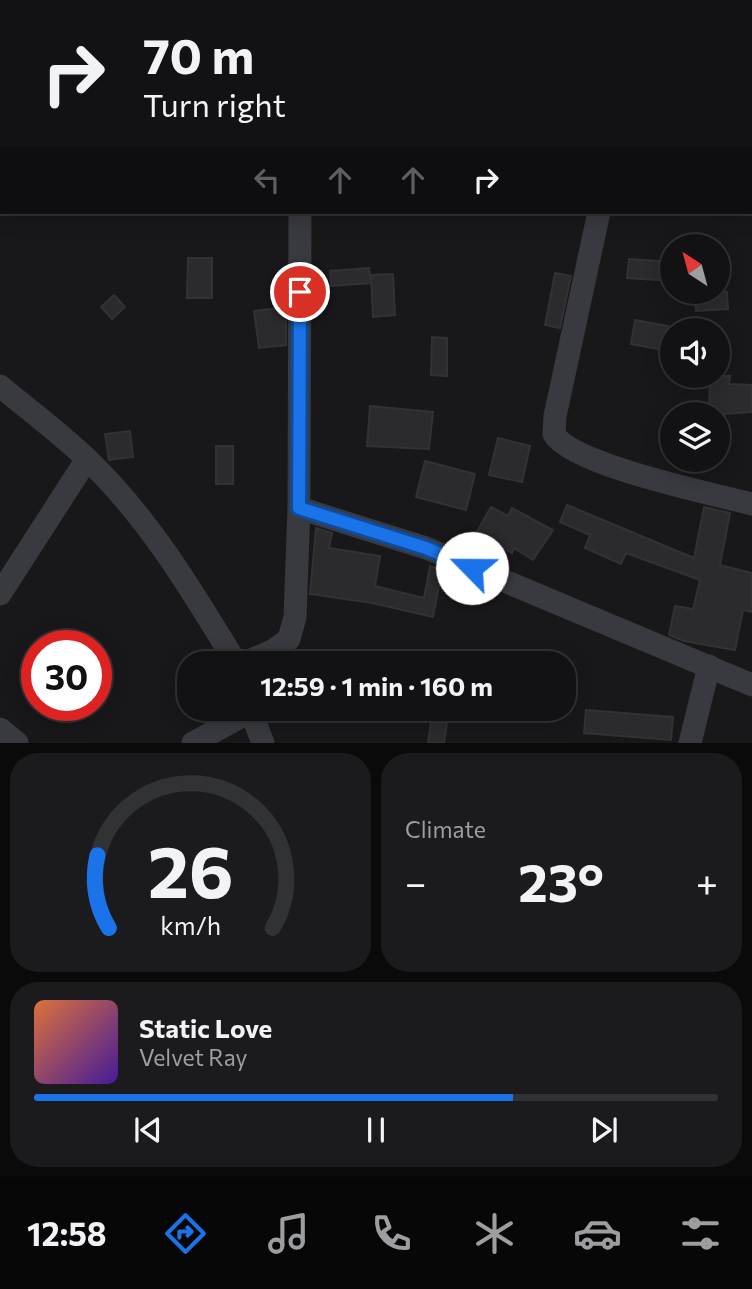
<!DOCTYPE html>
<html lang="en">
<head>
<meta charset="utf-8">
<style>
	:root { --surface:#121214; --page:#1b1b1d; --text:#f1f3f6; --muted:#9c9ea0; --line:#313234; --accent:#1a73e8 }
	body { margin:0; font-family:Commissioner,sans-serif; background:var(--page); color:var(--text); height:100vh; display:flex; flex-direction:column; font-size:26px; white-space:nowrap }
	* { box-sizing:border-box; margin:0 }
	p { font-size:23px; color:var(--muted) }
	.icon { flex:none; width:38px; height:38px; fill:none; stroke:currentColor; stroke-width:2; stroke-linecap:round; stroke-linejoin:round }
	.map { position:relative; height:743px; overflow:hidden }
	.side { display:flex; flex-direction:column; gap:10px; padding:10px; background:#0a0a0b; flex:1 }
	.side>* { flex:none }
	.guide { position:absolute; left:0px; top:0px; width:752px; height:214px; box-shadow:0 4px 18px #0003,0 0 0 2px var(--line); background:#121214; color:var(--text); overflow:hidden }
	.needle { width:46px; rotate:324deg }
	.controls { position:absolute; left:660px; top:234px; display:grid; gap:14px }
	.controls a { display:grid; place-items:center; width:70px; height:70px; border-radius:50%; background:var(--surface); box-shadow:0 4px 18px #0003,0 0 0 2px var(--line); font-size:35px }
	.speed { position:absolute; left:21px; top:630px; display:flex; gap:14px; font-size:35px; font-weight:700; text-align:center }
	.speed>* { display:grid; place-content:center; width:91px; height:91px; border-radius:50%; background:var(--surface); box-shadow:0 4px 18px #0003,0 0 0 2px var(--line); line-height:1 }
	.speed .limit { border:10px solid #d22; background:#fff; color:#111 }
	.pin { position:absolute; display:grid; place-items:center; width:60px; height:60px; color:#fff; margin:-30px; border:4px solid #fff; border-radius:50%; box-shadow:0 2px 7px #0007 }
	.me { position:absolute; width:77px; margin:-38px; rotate:293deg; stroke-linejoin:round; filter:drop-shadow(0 0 5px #0008) }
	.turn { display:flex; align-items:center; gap:24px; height:147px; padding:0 28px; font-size:32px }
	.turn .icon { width:91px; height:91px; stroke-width:2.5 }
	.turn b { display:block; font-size:49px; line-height:60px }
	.lanes { display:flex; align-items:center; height:66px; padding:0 28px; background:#0003; justify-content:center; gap:35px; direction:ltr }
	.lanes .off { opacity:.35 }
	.big { font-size:52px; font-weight:700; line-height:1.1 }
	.side .tile { flex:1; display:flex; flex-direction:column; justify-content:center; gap:10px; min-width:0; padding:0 24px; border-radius:28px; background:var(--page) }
	.side .dial { align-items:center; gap:0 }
	.dial svg { height:182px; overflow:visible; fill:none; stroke:var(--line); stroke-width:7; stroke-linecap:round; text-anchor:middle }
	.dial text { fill:var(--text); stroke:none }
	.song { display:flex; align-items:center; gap:21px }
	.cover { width:84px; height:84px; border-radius:10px; background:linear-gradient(135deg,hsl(20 70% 55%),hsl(260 70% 35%)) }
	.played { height:7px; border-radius:4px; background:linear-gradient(90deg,var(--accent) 70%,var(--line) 70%) }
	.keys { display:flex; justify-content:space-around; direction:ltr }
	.heat { display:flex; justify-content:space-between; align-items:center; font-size:38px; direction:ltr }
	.side .tiles { flex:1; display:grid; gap:10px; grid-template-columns:1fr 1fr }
	.tile:last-child { grid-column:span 2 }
	.trip { position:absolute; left:177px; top:651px; width:399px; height:70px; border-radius:28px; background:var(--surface); box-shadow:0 4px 18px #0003,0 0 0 2px var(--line); font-weight:700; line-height:70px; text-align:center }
	.tabs { display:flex; height:112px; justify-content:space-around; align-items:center; background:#070708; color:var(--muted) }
	.tabs .icon { width:49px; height:49px }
	.tabs .selected { color:var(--accent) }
	.tabs b { font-size:32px; color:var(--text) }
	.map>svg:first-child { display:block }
</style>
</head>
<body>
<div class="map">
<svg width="752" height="743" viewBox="0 0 752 743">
	<rect width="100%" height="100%" fill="#18181a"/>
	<g fill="#2b2b2e" stroke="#323236" stroke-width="2">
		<path d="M188 258H212V298H187Z"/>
		<path d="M629 259 672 262V281L627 278Z"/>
		<path d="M369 268 371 283 331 286 330 271Z"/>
		<path d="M555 273 571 276 560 328 545 325Z"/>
		<path d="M393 274 395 315 373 317 371 275Z"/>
		<path d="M695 292H727L728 309 696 311Z"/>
		<path d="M114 295 125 307 112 319 101 307Z"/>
		<path d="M286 307V345L259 348 254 311Z"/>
		<path d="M635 320 668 326 663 350 631 344Z"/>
		<path d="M432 337 447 338V376L431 375Z"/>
		<path d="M710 376H730L729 384 752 385V412L709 415Z"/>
		<path d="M370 406 433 412 429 449 367 446Z"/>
		<path d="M130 431 133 457 109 460 105 434Z"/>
		<path d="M498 438 530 446 522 482 489 475Z"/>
		<rect x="216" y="446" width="17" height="38"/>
		<path d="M425 461 475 474 466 510 416 497Z"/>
		<path d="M567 505 694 558 704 507 730 513 720 565 752 573V612L743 610 735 650 684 641 669 635 675 606 693 609 700 580 626 553 621 564 585 548 590 535 560 522Z"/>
		<path d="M491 507 508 516 512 508 553 530 533 560 514 548 512 553 476 533Z"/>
		<path d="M316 528 332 533 329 548 380 556 375 586 424 598 430 566 442 570 433 617 372 603 310 594Z"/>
		<path d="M433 709H449L444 743H428Z"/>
		<path d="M586 710 673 717 671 740 584 733Z"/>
	</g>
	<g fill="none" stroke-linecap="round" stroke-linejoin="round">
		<g stroke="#393a3f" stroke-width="23">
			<path d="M282 0V2"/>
			<path d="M751 56 752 55"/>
			<path d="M0 129H2"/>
			<path d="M599 212 555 416 554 434C572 465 713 494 752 504"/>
			<path d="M0 386C29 410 60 433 87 459 149 518 192 591 236 663"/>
			<path d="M299 508 426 548 752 685"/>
			<path d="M0 594 87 459"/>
			<path d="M244 663 274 650 289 639 295 617 299 508 300 212"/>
			<path d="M250 709 263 743"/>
			<path d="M0 729 17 743"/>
			<path d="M193 743 251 711"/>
			<path d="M690 743 709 666"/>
		</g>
	</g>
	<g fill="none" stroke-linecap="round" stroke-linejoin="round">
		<defs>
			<path id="route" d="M300 292 299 508 426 548 472 568"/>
		</defs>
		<use href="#route" stroke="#114b97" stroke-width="18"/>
		<use href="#route" stroke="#1a73e8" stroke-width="12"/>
	</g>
</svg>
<div class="controls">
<a><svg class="needle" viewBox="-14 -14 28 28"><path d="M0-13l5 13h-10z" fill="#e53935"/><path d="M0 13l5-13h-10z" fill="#9c9ea0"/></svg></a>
<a><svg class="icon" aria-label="sound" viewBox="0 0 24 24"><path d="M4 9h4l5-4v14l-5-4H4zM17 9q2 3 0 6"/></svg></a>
<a><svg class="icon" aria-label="layers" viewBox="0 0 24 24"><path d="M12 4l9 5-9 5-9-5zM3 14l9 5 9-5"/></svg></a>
</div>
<div class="speed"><div class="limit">30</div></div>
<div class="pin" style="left:300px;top:292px;background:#d93025"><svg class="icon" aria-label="arrive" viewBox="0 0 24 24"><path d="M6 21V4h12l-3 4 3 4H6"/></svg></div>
<svg class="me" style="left:472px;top:568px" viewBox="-20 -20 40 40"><circle r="19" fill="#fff"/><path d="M0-13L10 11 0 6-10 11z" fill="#1a73e8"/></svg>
<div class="trip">12:59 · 1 min · 160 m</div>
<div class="guide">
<div class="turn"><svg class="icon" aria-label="right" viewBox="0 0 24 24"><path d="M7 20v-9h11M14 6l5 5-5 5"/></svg><div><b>70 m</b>Turn right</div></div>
<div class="lanes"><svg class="icon off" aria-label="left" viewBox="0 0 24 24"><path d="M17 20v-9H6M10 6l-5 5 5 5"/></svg><svg class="icon off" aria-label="ahead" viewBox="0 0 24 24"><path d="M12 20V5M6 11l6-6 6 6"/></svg><svg class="icon off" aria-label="ahead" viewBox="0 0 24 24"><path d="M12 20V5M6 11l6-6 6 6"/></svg><svg class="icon" aria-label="right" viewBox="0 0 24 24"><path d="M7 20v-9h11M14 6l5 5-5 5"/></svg></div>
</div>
</div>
<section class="side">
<div class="tiles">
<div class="tile dial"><svg viewBox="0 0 100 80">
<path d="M14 69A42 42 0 1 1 86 69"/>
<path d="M14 69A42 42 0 0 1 9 37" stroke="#1a73e8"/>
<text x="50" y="56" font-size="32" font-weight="700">26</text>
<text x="50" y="72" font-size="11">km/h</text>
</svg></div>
<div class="tile"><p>Climate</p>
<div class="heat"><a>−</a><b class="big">23°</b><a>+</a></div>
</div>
<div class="tile">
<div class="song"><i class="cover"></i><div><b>Static Love</b><p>Velvet Ray</p></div></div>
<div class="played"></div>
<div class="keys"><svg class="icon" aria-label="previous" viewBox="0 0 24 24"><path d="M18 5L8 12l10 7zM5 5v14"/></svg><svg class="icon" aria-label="pause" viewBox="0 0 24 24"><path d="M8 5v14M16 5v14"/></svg><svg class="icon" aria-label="next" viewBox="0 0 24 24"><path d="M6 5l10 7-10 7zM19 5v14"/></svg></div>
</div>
</div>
</section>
<nav class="tabs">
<b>12:58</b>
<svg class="icon selected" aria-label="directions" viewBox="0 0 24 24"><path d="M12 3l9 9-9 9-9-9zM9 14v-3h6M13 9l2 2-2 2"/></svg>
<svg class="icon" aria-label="music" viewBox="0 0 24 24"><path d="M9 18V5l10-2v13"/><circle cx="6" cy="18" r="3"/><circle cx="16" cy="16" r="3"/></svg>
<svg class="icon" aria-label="phone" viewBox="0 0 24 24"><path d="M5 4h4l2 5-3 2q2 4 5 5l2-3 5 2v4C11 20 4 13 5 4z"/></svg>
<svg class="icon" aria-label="climate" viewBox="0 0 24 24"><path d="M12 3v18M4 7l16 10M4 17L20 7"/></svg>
<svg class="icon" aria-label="car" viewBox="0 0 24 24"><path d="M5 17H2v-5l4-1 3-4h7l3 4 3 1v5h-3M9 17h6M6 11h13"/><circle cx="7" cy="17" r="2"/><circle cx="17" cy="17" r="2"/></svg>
<svg class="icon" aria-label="filters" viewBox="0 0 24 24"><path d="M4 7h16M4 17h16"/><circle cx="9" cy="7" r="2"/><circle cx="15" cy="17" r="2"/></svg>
</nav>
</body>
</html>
